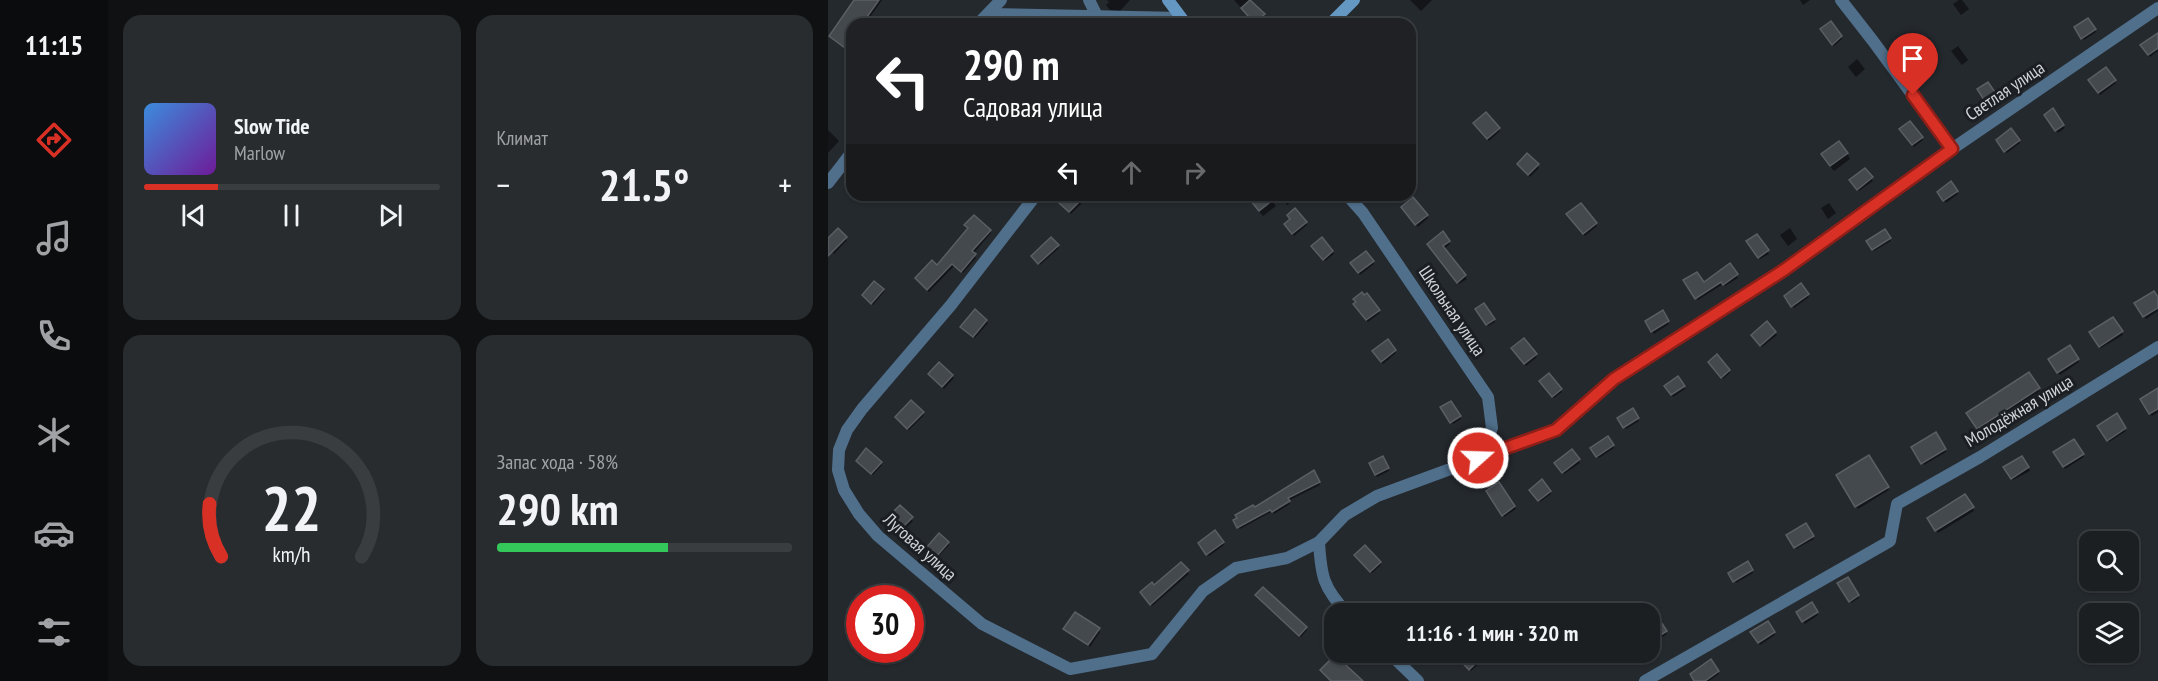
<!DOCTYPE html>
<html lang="ru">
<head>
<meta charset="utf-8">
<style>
	:root { --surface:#1b1f22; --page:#282c2f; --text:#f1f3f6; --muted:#a0a2a5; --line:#393d40; --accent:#d93025 }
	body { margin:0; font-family:"PT Sans Narrow",sans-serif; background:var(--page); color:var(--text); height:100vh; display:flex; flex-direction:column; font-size:22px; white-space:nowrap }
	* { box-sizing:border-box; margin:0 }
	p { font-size:20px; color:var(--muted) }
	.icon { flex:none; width:33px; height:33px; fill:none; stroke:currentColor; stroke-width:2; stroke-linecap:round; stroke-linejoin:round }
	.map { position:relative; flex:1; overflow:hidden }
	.panel { display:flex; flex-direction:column; gap:15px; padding:15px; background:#0f1113; width:720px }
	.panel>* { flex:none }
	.hud { position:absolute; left:18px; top:18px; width:570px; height:183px; border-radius:18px; box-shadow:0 2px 4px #0004,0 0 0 2px var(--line); background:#202124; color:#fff; overflow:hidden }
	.controls { position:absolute; left:1251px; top:531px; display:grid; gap:12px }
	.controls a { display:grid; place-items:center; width:60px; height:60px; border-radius:12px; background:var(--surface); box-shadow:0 2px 4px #0004,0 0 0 2px var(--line); font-size:30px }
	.speed { position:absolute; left:18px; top:585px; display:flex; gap:12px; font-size:30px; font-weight:700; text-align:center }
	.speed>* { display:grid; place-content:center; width:78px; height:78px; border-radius:50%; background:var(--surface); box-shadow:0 2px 4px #0004,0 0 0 2px var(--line); line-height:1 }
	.speed .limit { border:9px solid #d22; background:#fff; color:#111 }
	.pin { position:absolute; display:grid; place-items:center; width:51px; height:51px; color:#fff; margin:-62px -26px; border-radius:50% 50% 50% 0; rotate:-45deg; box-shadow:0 0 6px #0007 }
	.pin .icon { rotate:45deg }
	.me { position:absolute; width:66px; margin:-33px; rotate:70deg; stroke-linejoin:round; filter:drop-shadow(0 0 4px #0008) }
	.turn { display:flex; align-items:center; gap:21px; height:126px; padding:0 18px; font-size:27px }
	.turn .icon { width:78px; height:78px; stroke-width:2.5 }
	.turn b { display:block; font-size:42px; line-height:51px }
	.lanes { display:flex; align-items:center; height:57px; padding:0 18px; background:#0003; justify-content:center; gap:30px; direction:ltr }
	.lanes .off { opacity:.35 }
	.big { font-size:45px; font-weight:700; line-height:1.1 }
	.panel .tile { flex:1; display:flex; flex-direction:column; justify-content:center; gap:9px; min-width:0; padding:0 21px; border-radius:18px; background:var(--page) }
	.panel .dial { align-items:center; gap:0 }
	.dial svg { height:156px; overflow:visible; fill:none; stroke:var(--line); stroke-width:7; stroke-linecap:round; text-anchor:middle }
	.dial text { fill:var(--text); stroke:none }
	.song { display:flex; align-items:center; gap:18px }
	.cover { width:72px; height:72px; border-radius:9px; background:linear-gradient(135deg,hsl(210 70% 55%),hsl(280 70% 35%)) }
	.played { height:6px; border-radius:3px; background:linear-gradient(90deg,var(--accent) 25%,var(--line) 25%) }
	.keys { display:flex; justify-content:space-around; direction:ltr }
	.heat { display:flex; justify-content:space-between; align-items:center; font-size:33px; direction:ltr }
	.charge { height:9px; border-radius:4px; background:linear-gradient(90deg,#34c759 58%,var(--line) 0) }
	.panel .tiles { flex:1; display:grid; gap:15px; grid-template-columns:repeat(2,1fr) }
	.trip { position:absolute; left:496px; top:603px; width:336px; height:60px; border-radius:18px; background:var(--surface); box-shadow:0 2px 4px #0004,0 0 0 2px var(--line); font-weight:700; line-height:60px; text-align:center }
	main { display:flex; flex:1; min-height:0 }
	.dock { display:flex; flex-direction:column; width:108px; justify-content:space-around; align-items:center; background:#0b0c0e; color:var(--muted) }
	.dock .icon { width:42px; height:42px }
	.dock .selected { color:var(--accent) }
	.dock b { font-size:27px; color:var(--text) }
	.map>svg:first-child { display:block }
</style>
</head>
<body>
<main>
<nav class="dock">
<b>11:15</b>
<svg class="icon selected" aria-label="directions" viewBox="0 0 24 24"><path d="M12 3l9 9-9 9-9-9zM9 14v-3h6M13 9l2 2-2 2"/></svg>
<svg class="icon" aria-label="music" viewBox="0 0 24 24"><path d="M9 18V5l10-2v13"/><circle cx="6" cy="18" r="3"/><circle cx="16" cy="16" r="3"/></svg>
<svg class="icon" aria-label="phone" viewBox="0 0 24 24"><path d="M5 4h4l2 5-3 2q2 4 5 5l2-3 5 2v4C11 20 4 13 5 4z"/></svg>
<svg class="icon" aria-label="climate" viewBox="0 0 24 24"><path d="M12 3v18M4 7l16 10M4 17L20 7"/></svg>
<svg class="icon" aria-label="car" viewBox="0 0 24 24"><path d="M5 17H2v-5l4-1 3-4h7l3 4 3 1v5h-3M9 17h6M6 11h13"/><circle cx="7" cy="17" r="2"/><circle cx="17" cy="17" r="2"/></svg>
<svg class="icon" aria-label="filters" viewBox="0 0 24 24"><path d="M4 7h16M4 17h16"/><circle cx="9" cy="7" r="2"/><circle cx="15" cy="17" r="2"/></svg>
</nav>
<section class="panel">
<div class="tiles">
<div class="tile">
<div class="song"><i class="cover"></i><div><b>Slow Tide</b><p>Marlow</p></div></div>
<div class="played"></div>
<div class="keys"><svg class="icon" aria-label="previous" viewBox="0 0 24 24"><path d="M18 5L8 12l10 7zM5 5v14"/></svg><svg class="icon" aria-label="pause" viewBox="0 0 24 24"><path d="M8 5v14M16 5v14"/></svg><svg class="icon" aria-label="next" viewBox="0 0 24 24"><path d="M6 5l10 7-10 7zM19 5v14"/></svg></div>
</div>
<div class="tile"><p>Климат</p>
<div class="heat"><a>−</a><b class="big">21.5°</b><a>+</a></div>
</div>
<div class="tile dial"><svg viewBox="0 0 100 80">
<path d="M14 69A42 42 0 1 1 86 69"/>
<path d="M14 69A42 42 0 0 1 8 42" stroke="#d93025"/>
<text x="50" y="56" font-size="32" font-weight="700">22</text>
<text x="50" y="72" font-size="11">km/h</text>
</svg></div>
<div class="tile"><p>Запас хода · 58%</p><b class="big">290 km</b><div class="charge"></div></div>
</div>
</section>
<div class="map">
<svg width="1330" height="681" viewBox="0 0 1330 681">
	<rect width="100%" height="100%" fill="#24292e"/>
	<g fill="#0007">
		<path d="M28 0H54L37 24H24V42L19 49 3 36Z"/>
		<path d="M279 0H302L292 11 282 10 278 5 281 2Z"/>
		<path d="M406 0H422L437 17 428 24Z"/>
		<path d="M582 0H604L593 11Z"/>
		<path d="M972 0H982L975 5Z"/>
		<path d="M1131 0H1134L1141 9 1133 15 1125 4Z"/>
		<path d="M1260 20 1268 32 1256 40 1248 27Z"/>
		<path d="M1002 23 1014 39 1006 46 995 32Z"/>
		<path d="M1329 35 1330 51 1322 57 1314 45Z"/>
		<path d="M1130 46 1140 60 1134 65 1123 51Z"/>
		<path d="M1029 59 1037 69 1028 77 1020 67Z"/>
		<path d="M1278 69 1288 83 1272 95 1262 80Z"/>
		<path d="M1160 84 1169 98 1161 104 1151 90Z"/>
		<path d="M1224 110 1237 128 1230 133 1218 115Z"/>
		<path d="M648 126 671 129 672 131 661 141Z"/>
		<path d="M0 130 11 141 0 153Z"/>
		<path d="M1183 130 1192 143 1179 153 1170 140Z"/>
		<path d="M1074 132 1093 138 1095 140 1086 147Z"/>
		<path d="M1019 153 1022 159 1006 171 998 161Z"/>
		<path d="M699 155 711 168 702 177 692 166Z"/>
		<path d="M1037 170 1045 181 1031 191 1023 180Z"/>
		<path d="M1123 183 1130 194 1118 203 1111 192Z"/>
		<path d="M188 195H196L193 199Z"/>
		<path d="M241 195H257L259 198 243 214 235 206Z"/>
		<path d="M427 195H440L448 206 435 216 426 205Z"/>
		<path d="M452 195H468L469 197 459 205Z"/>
		<path d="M585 199 600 218 590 227 576 210Z"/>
		<path d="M1001 203 1008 213 1000 219 993 208Z"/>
		<path d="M742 217 768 224 769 226 757 236Z"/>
		<path d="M464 220 478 223 479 225 466 236 459 227Z"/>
		<path d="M140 228 162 231 163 233 145 254 148 258 135 273 126 266 101 292 90 281 109 267 141 229Z"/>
		<path d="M962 228 969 239 960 246 952 235Z"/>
		<path d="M1057 231 1063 241 1046 251 1040 241Z"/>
		<path d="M614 234 622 244 616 249 639 279 631 284 603 247Z"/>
		<path d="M929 236 941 254 932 259 920 242Z"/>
		<path d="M17 238 19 240 6 254 0 248V240Z"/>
		<path d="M494 240 506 254 497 261 487 249Z"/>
		<path d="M229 246 231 248 212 265 206 258Z"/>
		<path d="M545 262 546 264 532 275 526 266Z"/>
		<path d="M902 266 910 278 897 286 895 284 870 300 857 281 875 284Z"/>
		<path d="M973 285 981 297 966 308 958 296Z"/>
		<path d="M55 290 56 292 45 305 35 296Z"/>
		<path d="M1325 293 1330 300V311L1318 319 1308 304Z"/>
		<path d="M655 305 667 322 660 326 648 310Z"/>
		<path d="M528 307 550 311 552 313 540 322Z"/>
		<path d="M834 312 841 324 826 334 819 322Z"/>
		<path d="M1285 319 1295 335 1273 348 1263 333Z"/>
		<path d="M158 321 160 323 147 338 135 329Z"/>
		<path d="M947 333 949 335 934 347 926 338Z"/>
		<path d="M559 341 568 353 555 364 547 354Z"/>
		<path d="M1242 347 1251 362 1232 375 1222 359Z"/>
		<path d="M686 351 707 355 709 357 698 366Z"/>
		<path d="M889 356 902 373 895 379 883 364Z"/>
		<path d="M111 364 126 378 116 389 103 377Z"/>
		<path d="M1201 374 1212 391 1151 431 1140 414Z"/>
		<path d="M850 378 857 389 845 397 838 386Z"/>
		<path d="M713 381 733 390 734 392 726 398Z"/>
		<path d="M1330 390V412L1324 416 1314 400Z"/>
		<path d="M622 403 633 419 625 424 614 408Z"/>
		<path d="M804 410 811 421 798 429 791 418Z"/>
		<path d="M95 413 96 415 81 430 70 420Z"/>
		<path d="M1289 415 1298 431 1281 442 1272 426Z"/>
		<path d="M1107 434 1118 452 1096 465 1085 448Z"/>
		<path d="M779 438 786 448 771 458 764 449Z"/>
		<path d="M1246 441 1256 457 1237 469 1227 452Z"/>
		<path d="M744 451 752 463 736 474 728 463Z"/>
		<path d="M1041 457 1061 490 1030 509 1010 476Z"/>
		<path d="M555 458 561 471 549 477 543 464Z"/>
		<path d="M1194 458 1202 471 1185 480 1177 467Z"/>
		<path d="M29 461 53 463 54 465 45 475Z"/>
		<path d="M486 473 492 485 460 501 462 504 446 514 445 511 412 529 407 521Z"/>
		<path d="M671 484 688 509 676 517 660 492Z"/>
		<path d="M722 491 723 494 712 502 704 492Z"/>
		<path d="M1137 496 1146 511 1110 533 1101 518Z"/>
		<path d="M72 507 85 521 78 528 66 516Z"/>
		<path d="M978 525 986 539 968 549 960 536Z"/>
		<path d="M387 532 396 545 381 556 372 544Z"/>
		<path d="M120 543 121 545 109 558 100 549Z"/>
		<path d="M529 558 552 562 553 565 544 573Z"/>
		<path d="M919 563 925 573 908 583 902 574Z"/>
		<path d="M353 564 361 574 324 606 315 595Z"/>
		<path d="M1019 579 1031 598 1023 603 1011 584Z"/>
		<path d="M430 598 478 628 479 630 473 637Z"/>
		<path d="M983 604 990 615 977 624 970 613Z"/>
		<path d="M605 608 610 614H599Z"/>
		<path d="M831 621 839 634 825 643 822 638V626Z"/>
		<path d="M939 623 947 635 932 645 924 633Z"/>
		<path d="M237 629H270L272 632 262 647Z"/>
		<path d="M654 656 656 659 643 671 630 658Z"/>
		<path d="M883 661 891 674 881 681H868Z"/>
	</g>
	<g fill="#44494e" stroke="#5a5f65" stroke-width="1.5">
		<path d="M26 0H51L34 24H24V38L17 48 1 36Z"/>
		<path d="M422 0 437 14 426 23 413 8Z"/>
		<path d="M1260 18 1268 29 1253 39 1246 27Z"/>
		<path d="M1003 21 1014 36 1004 45 992 29Z"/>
		<path d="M1330 33V48L1320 55 1312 45Z"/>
		<path d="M1278 67 1288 80 1270 93 1260 80Z"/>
		<path d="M1160 82 1169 95 1158 103 1149 89Z"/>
		<path d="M1225 108 1236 125 1227 131 1216 115Z"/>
		<path d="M658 112 672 128 659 139 645 123Z"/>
		<path d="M1082 121 1095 137 1084 145 1071 129Z"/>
		<path d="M1183 128 1192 140 1176 152 1168 140Z"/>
		<path d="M1011 141 1020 153 1002 166 993 154Z"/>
		<path d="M699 153 711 164 700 175 689 164Z"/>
		<path d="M1037 168 1045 177 1029 190 1021 180Z"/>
		<path d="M1123 181 1130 191 1115 201 1109 192Z"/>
		<path d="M239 195H258L241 212 231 203Z"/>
		<path d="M418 195H451L431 211Z"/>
		<path d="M585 197 600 215 587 225 573 207Z"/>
		<path d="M753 203 769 223 755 234 738 214Z"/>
		<path d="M467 208 479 222 464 234 456 224 462 219 459 215Z"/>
		<path d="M146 215 163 230 144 251 148 254 133 272 124 264 99 290 87 278 104 260 109 265 140 228 136 225Z"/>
		<path d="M10 228 19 237 0 256V238Z"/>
		<path d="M1057 229 1063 238 1044 250 1038 241Z"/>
		<path d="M615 231 622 241 615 246 638 275 629 283 599 244Z"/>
		<path d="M929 234 941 250 930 258 918 241Z"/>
		<path d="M223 237 231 245 210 264 203 256Z"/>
		<path d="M494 237 505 251 495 260 483 246Z"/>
		<path d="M538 251 546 261 530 273 522 263Z"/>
		<path d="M902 263 910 274 895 285 893 282 867 299 855 280 869 272 876 282Z"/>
		<path d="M46 281 56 289 43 304 34 295Z"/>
		<path d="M973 283 981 294 963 307 956 296Z"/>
		<path d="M1326 291 1330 297V308L1315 317 1306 303Z"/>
		<path d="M534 292 536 295 539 293 552 310 538 320 525 304 528 302 525 299Z"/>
		<path d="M656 303 667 319 658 325 647 309Z"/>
		<path d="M147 309 159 320 145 337 132 327Z"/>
		<path d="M835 310 841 321 823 332 817 321Z"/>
		<path d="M1285 317 1295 331 1271 347 1261 332Z"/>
		<path d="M939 321 948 332 932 346 923 335Z"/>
		<path d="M696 338 709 354 696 364 683 348Z"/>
		<path d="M560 339 568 350 553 362 544 351Z"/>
		<path d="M1242 345 1251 359 1229 373 1220 359Z"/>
		<path d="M889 354 902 370 893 378 880 362Z"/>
		<path d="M111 362 125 375 114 387 100 374Z"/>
		<path d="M1201 372 1212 388 1149 429 1138 413Z"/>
		<path d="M721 373 734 389 724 397 711 381Z"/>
		<path d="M850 376 857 386 843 395 836 386Z"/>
		<path d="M1330 388V409L1321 414 1312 399Z"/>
		<path d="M83 400 96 412 79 429 67 417Z"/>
		<path d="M623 401 633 416 622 423 612 407Z"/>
		<path d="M805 408 811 418 795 428 789 418Z"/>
		<path d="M1289 413 1298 428 1279 441 1269 426Z"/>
		<path d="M1108 432 1118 449 1093 464 1083 447Z"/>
		<path d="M780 436 786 445 768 457 762 448Z"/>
		<path d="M1246 439 1256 454 1235 467 1225 452Z"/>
		<path d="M38 448 54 462 43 474 28 461Z"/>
		<path d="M744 449 752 459 734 473 726 463Z"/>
		<path d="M1041 455 1061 487 1027 507 1008 475Z"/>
		<path d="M555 456 561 468 547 475 541 463Z"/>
		<path d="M1194 456 1201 467 1183 479 1175 467Z"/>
		<path d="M486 470 492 482 460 498 462 501 444 512 442 510 409 528 405 520 409 518 407 515 425 505 427 507Z"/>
		<path d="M714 479 723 491 710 501 701 490Z"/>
		<path d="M671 482 687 506 674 516 658 491Z"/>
		<path d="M1137 494 1146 507 1107 531 1099 518Z"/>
		<path d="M72 505 85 517 76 526 63 514Z"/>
		<path d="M978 523 986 536 966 548 958 535Z"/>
		<path d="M387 530 396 542 378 555 370 543Z"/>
		<path d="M111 533 121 542 108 557 98 548Z"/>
		<path d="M537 545 553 562 542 572 526 555Z"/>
		<path d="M920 561 925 570 905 582 900 573Z"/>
		<path d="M353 562 361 570 322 605 312 592 324 582 326 585Z"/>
		<path d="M1020 577 1031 595 1021 602 1009 583Z"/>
		<path d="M435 587 479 627 471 636 427 595Z"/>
		<path d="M984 602 990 612 974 622 968 612Z"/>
		<path d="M247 612 272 628 260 645 235 629Z"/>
		<path d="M831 619 839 631 822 642V625Z"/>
		<path d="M940 621 947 632 930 643 922 632Z"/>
		<path d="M624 652H659L641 670Z"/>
		<path d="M507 655 535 681H503L492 670Z"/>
		<path d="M883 659 891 671 877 681H866L862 674Z"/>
	</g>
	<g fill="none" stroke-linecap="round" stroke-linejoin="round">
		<g stroke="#506f8b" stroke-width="12">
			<path d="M261 0 271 20"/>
			<path d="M1013 0 1045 41 1124 149"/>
			<path d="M160 14 352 18"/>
			<path d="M150 24 173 0"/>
			<path d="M0 183 24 152"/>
			<path d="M208 195 123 305 34 409 19 430 11 450 10 470 16 490 31 514 50 536 154 624 242 669 324 654 375 591 408 568 459 558 491 542 517 515 549 496 728 430 786 379 956 270 1124 149 1330 8"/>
			<path d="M519 195 535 213 660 397 664 428 650 458"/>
			<path d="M491 542C493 576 495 588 520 614"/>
			<path d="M560 652 590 681"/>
			<path d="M817 681 1062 541 1069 504 1152 457 1330 347"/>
		</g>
		<g stroke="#6597c3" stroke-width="12">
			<path d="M340 0 358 24"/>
			<path d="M502 24 526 0"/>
		</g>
	</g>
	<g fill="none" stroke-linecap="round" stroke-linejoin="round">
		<defs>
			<path id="route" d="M650 458 728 430 786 379 956 270 1124 149 1085 95"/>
		</defs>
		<use href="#route" stroke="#8d1f18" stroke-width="15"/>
		<use href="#route" stroke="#d93025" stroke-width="10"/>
	</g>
	<g text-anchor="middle" stroke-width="6" stroke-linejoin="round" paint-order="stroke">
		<g font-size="18" fill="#d1d4d7" stroke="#1b1f24">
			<text transform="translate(1177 91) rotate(-34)" y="6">Светлая улица</text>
			<text transform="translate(624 311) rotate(56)" y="6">Школьная улица</text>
			<text transform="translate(1191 411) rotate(-31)" y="6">Молодёжная улица</text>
			<text transform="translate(92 547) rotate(42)" y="6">Луговая улица</text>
		</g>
	</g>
</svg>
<div class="controls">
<a><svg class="icon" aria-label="search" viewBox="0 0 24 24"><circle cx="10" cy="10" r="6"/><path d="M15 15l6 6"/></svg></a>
<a><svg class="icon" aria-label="layers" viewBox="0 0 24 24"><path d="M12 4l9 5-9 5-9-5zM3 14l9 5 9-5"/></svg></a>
</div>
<div class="speed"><div class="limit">30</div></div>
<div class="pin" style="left:1085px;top:95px;background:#d93025"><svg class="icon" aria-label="arrive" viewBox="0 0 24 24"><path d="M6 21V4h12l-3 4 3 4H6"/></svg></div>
<svg class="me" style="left:650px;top:458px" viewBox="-20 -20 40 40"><circle r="17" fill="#d93025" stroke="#fff" stroke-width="3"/><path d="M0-11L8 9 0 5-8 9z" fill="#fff"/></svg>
<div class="trip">11:16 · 1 мин · 320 m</div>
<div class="hud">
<div class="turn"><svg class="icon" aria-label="left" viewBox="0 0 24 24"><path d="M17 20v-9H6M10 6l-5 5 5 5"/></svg><div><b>290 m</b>Садовая улица</div></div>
<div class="lanes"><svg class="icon" aria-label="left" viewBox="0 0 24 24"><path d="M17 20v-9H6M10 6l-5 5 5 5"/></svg><svg class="icon off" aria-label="ahead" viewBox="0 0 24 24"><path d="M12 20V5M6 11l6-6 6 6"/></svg><svg class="icon off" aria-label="right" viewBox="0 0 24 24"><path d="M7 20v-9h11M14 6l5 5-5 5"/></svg></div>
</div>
</div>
</main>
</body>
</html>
